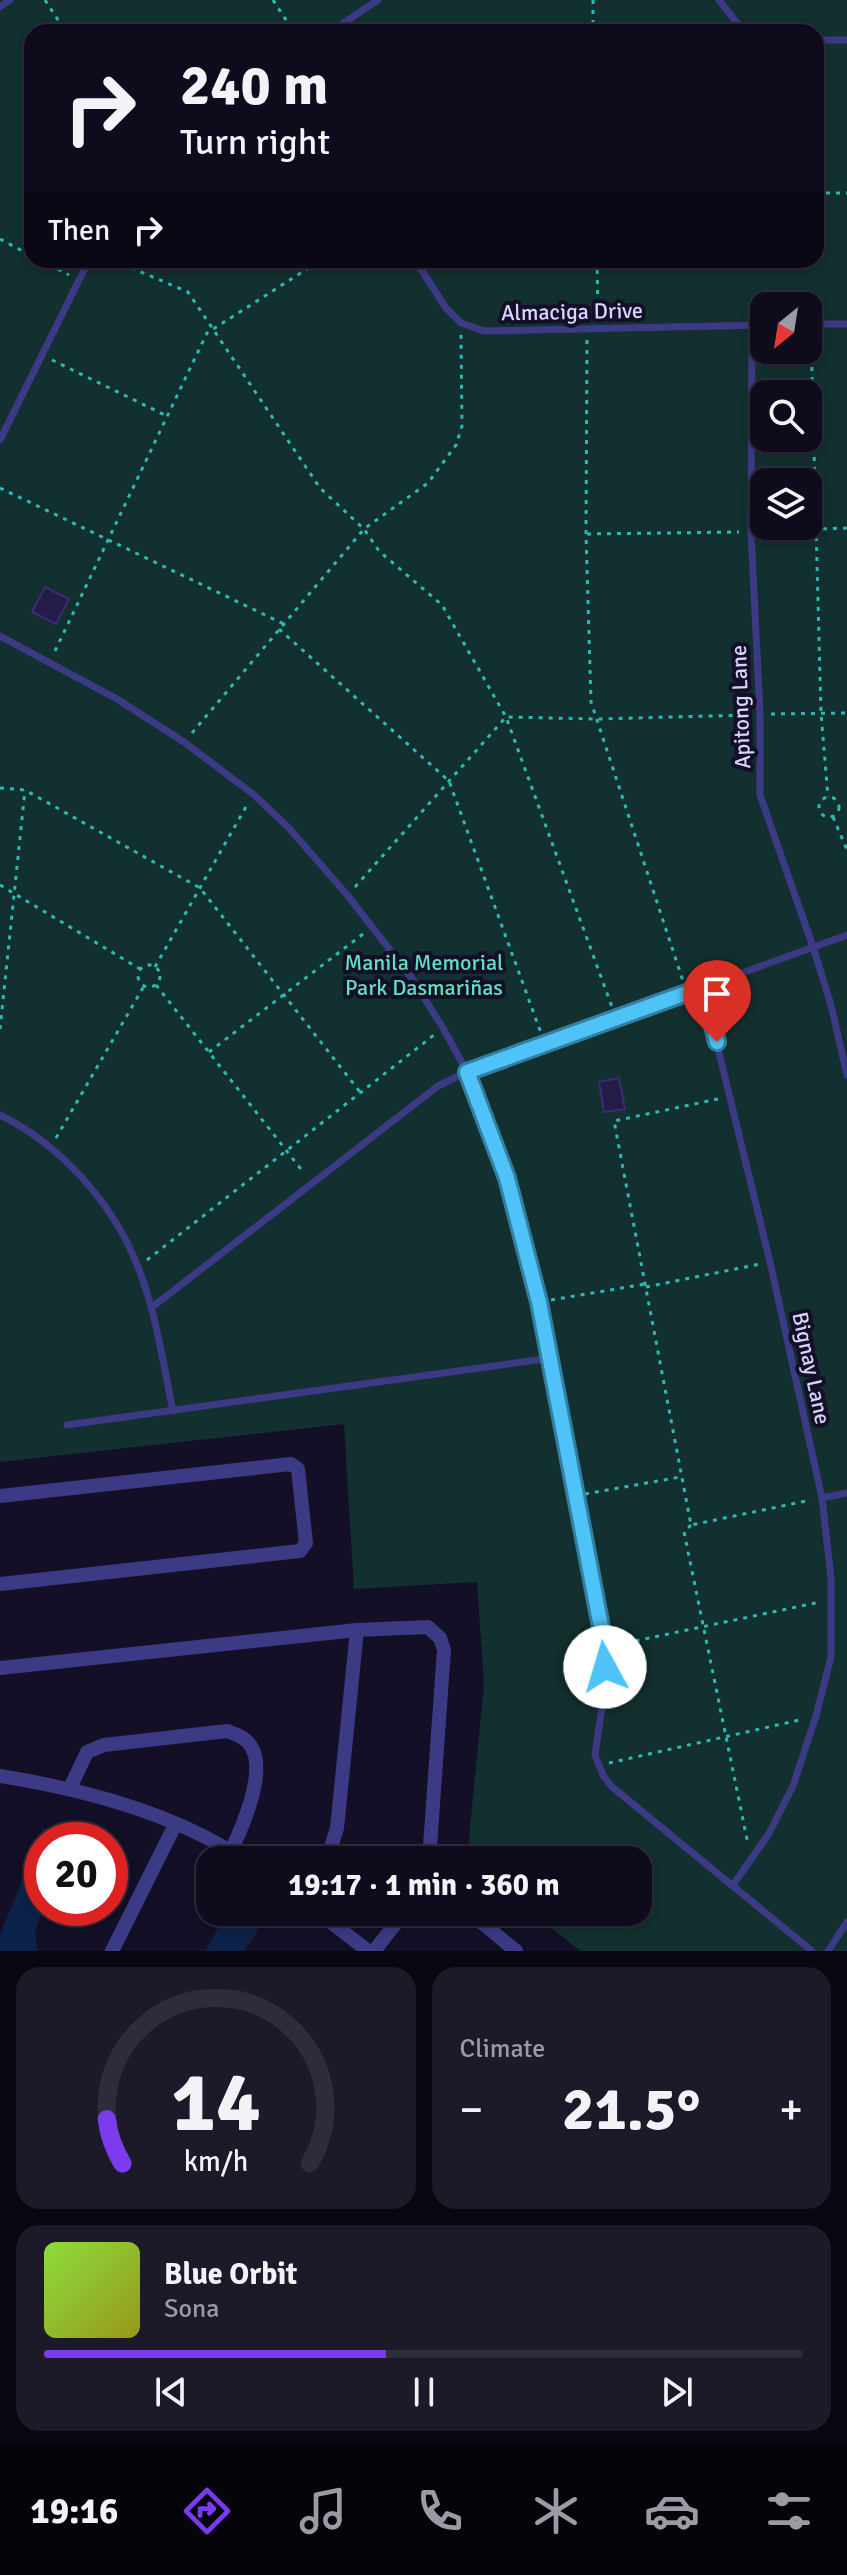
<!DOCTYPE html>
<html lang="en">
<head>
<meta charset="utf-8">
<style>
	:root { --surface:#0e0b1c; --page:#1c1929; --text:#f1f3f6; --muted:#9b9ba3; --line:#2e2b3b; --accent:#7c3aed }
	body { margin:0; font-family:Signika,sans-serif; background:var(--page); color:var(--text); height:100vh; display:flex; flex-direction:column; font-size:30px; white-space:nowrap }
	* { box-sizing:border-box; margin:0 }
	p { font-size:26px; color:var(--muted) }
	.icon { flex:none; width:44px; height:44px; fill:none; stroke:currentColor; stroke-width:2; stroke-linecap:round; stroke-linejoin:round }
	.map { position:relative; height:1951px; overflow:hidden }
	.sheet { display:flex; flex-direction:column; gap:16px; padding:16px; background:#08060f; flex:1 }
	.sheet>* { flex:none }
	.guide { position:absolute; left:24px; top:24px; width:800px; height:244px; border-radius:24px; box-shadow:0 4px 12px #0003,0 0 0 2px var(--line); background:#0e0b1c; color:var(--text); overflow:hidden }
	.needle { width:52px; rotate:210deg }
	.controls { position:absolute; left:750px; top:292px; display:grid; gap:16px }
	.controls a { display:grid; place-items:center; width:72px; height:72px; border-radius:16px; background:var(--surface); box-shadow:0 4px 12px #0003,0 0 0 2px var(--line); font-size:40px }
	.speed { position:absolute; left:24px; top:1822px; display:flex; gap:16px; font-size:40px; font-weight:700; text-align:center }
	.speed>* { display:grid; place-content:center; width:104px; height:104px; border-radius:50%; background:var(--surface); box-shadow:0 4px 12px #0003,0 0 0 2px var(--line); line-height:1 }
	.speed .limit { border:12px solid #d22; background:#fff; color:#111 }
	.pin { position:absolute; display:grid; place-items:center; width:68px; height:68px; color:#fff; margin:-82px -34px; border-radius:50% 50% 50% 0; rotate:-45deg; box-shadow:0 0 8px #0007 }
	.pin .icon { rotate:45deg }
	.me { position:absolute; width:88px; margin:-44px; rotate:354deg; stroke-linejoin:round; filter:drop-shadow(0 0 6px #0008) }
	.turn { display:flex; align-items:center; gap:28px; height:168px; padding:0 24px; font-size:36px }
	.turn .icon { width:104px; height:104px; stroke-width:2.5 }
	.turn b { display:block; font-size:56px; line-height:68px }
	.then { display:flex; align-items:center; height:76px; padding:0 24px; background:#0003; gap:16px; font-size:30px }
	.big { font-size:60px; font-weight:800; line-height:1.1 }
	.sheet .card { flex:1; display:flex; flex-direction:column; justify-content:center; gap:12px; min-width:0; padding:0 28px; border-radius:24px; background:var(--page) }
	.sheet .dial { align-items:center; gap:0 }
	.dial svg { height:208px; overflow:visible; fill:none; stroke:var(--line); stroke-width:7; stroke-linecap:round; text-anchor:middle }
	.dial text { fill:var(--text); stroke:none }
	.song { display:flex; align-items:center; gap:24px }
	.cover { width:96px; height:96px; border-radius:12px; background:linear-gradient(135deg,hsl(90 70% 55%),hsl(60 70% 35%)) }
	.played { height:8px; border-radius:4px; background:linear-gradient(90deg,var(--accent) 45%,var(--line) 45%) }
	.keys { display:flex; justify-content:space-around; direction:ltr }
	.heat { display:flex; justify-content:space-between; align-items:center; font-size:44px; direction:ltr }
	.sheet .tiles { flex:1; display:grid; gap:16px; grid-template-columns:1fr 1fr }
	.card:last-child { grid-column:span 2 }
	.trip { position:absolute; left:196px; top:1846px; width:456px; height:80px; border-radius:24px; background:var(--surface); box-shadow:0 4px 12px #0003,0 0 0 2px var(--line); font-weight:800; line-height:80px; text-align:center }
	.tab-bar { display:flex; height:128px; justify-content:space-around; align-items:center; background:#06040b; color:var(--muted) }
	.tab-bar .icon { width:56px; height:56px }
	.tab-bar .current { color:var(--accent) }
	.tab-bar b { font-size:36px; color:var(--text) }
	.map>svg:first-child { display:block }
</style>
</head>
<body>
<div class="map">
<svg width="847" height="1951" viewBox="0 0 847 1951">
	<rect width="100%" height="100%" fill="#130f26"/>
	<path fill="#12302f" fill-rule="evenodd" d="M0 0H847V1951H580L532 1912H638V1860L467 1858 484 1685 477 1582 354 1589 344 1424 0 1462ZM32 32H816V260H32ZM764 306H808V350H764ZM764 394H808V438H764ZM764 482H808V526H764Z"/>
	<g fill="#0c2248">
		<path d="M43 1828 66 1838 42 1840 43 1908 35 1932 38 1951H0V1935Z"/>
		<path d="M227 1912H258L266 1919 244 1951H205Z"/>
	</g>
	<g fill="#241b47" stroke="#3b2d73" stroke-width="2">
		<path d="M45 587 69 599 56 624 32 612Z"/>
		<path d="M619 1078 625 1109 604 1112 599 1082Z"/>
	</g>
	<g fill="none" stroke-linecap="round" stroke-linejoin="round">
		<g stroke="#2fb8b0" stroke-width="3" stroke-dasharray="4 6" stroke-linecap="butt">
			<path d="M45 0 66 32"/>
			<path d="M273 0 294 32"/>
			<path d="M593 0V32"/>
			<path d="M816 193H847"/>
			<path d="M0 239 32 256"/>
			<path d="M40 260 69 275"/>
			<path d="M113 260 188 292 320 488 364 529 379 551 442 605 506 717 612 1007"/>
			<path d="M597 260 598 317"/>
			<path d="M811 337 821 713 828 797"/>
			<path d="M587 340 586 534 591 702 683 981"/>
			<path d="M52 360 167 416"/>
			<path d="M0 488 284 624"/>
			<path d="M763 531 847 528"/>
			<path d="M587 534 739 532"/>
			<path d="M279 629 449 781 541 1033"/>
			<path d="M55 651 207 333 321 260"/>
			<path d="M771 714 847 713"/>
			<path d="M192 733 364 529 428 483 456 445 462 426 461 335"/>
			<path d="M0 788 25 790 200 888 360 1092"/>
			<circle cx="829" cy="807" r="10"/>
			<path d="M833 817 847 850"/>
			<path d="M0 885 140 969"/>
			<path d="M355 887 506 717 598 719 747 715"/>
			<circle cx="149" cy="976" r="11"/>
			<path d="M155 967 247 805"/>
			<path d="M156 985 304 1173"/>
			<path d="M0 1029 25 790"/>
			<path d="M209 1052 363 934"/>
			<path d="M718 1099 614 1121 691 1525 811 1500"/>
			<path d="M56 1138 144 986"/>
			<path d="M147 1260 434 1035"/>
			<path d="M646 1287 760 1264"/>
			<path d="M551 1300 645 1284"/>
			<path d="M585 1494 680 1477"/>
			<path d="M691 1525 684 1532 748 1844"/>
			<path d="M616 1645 820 1602"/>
			<path d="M609 1763 804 1719"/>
		</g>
		<g stroke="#3d3a85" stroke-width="7">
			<path d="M719 0 737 23 751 32"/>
			<path d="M0 7 10 0"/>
			<path d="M330 32 378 0"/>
			<path d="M816 40H847"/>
			<path d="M415 260 446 308 461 323 484 331 764 325"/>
			<path d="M808 324H847"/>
			<path d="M752 325 751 532 760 714V795L813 947 831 1005 847 1075"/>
			<path d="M0 440 89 260"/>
			<path d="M0 636 117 699 184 742 253 794 288 827 348 896 411 977 443 1028 467 1072 507 1178 539 1302 605 1648V1686L595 1755 603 1775 611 1786 812 1951"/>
			<path d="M703 987 770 1262 822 1498 831 1578V1657L816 1716 793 1786 768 1835 733 1885"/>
			<path d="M0 1115C61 1145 113 1203 138 1267 156 1312 163 1363 173 1411"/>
			<path d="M151 1308 438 1086 467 1072 847 935"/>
			<path d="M67 1425 551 1358"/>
			<path d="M822 1498 847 1493"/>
			<path d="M828 1951 847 1922"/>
		</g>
		<g stroke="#3d3a85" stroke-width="14">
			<path d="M0 1496 291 1464 298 1469 306 1543 300 1551 0 1584"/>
			<path d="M0 1668 357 1630 428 1627 440 1638 444 1650 429 1860"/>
			<path d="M0 1776C81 1789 175 1813 244 1860"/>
			<path d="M70 1788 87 1752 104 1745 227 1731C238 1735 247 1738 252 1748 266 1773 242 1828 231 1851"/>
			<path d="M327 1860 337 1828 357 1630"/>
			<path d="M318 1912 368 1951"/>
			<path d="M469 1912 516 1951"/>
			<path d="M112 1951 175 1825"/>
			<path d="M374 1951 405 1912"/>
		</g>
	</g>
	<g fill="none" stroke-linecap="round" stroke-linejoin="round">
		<defs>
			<path id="route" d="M605 1667V1648L539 1302 507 1178 467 1072 703 987 717 1042"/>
		</defs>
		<use href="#route" stroke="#337fa1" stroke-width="20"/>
		<use href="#route" stroke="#4fc3f7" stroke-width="14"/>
	</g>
	<g text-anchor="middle" stroke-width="8" stroke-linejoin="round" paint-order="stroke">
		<g font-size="22" fill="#d9d4ff" stroke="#130f26">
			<text transform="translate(572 311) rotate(-1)" y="8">Almaciga Drive</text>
			<text transform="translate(740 707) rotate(-92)" y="8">Apitong Lane</text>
			<text transform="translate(812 1368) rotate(78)" y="8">Bignay Lane</text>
		</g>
		<g font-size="22" fill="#5fe0c0" stroke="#130f26">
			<text x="424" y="970">Manila Memorial<tspan x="424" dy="25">Park Dasmariñas</tspan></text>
		</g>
	</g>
</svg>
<div class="controls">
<a><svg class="needle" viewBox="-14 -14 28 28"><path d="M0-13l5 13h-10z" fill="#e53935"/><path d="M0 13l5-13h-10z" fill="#9b9ba3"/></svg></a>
<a><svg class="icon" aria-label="search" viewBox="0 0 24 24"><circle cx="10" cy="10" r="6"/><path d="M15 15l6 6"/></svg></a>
<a><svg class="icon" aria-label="layers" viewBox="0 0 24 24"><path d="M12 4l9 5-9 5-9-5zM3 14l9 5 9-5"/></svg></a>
</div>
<div class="speed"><div class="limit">20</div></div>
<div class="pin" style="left:717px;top:1042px;background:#d93025"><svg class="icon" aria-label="arrive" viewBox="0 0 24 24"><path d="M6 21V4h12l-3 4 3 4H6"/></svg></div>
<svg class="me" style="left:605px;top:1667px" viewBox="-20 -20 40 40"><circle r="19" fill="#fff"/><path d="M0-13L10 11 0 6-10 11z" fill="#4fc3f7"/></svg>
<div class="trip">19:17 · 1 min · 360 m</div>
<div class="guide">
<div class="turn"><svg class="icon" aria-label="right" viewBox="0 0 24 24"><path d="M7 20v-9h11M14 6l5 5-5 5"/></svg><div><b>240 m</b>Turn right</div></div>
<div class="then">Then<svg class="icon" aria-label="right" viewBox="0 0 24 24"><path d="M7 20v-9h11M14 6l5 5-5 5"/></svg></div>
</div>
</div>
<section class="sheet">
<div class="tiles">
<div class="card dial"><svg viewBox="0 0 100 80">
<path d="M14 69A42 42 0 1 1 86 69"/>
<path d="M14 69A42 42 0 0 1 8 52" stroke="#7c3aed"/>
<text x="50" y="56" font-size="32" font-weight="700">14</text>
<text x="50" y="72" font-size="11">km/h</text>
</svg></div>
<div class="card"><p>Climate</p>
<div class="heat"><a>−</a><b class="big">21.5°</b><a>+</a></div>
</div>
<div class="card">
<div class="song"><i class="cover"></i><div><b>Blue Orbit</b><p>Sona</p></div></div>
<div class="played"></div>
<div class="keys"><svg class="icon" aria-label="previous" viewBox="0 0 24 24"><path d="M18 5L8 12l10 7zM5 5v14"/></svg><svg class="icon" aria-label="pause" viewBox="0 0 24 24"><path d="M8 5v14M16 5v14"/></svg><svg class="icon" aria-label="next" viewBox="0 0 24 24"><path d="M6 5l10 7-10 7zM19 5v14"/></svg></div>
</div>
</div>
</section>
<nav class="tab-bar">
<b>19:16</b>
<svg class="icon current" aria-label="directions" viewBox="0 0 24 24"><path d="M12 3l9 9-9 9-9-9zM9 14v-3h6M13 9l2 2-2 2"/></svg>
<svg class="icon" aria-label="music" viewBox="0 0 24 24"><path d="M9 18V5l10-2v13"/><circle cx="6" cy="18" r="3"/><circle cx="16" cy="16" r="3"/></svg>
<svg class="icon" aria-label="phone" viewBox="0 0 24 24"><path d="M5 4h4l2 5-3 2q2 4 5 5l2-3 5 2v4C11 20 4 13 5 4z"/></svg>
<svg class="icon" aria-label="climate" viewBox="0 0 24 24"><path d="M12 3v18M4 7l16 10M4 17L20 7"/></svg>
<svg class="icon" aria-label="car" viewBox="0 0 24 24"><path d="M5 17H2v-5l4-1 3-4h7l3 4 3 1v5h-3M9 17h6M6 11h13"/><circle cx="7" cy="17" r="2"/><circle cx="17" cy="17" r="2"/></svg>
<svg class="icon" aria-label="filters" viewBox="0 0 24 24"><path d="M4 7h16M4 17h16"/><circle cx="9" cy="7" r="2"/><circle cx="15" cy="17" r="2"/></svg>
</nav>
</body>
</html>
